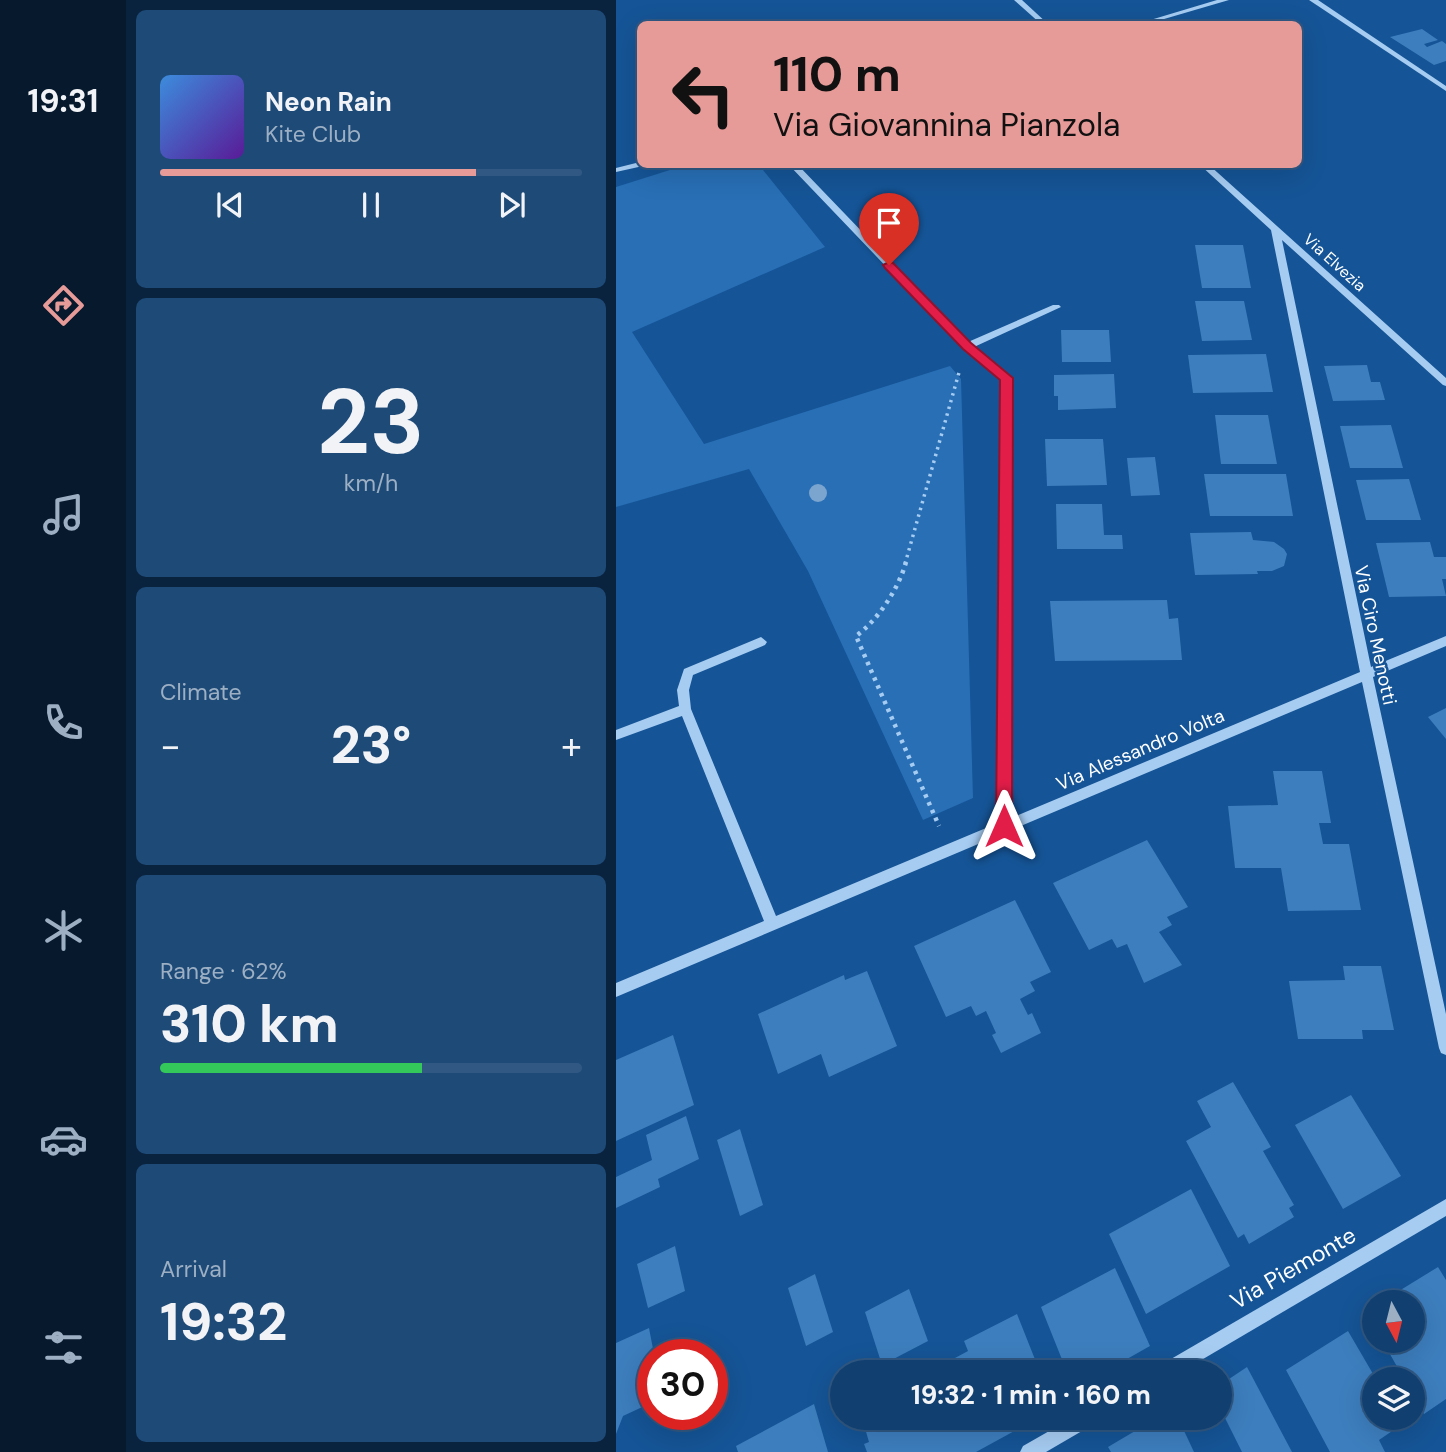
<!DOCTYPE html>
<html lang="en">
<head>
<meta charset="utf-8">
<style>
	:root { --surface:#103f70; --page:#1e4a78; --text:#f1f3f6; --muted:#9cafc3; --line:#305883; --accent:#e69b98 }
	body { margin:0; font-family:"DM Sans",sans-serif; background:var(--page); color:var(--text); height:100vh; display:flex; flex-direction:column; font-size:26px; white-space:nowrap }
	* { box-sizing:border-box; margin:0 }
	p { font-size:23px; color:var(--muted) }
	.icon { flex:none; width:38px; height:38px; fill:none; stroke:currentColor; stroke-width:2; stroke-linecap:round; stroke-linejoin:round }
	.map { position:relative; flex:1; overflow:hidden }
	.side { display:flex; flex-direction:column; gap:10px; padding:10px; background:#09233e; width:490px }
	.side>* { flex:none }
	.hud { position:absolute; left:21px; top:21px; width:665px; height:147px; border-radius:10px; box-shadow:0 7px 28px #0002,0 0 0 2px var(--line); background:#e69b98; color:#111; overflow:hidden }
	.needle { width:46px; rotate:173deg }
	.controls { position:absolute; left:746px; top:1290px; display:grid; gap:14px }
	.controls a { display:grid; place-items:center; width:63px; height:63px; border-radius:50%; background:var(--surface); box-shadow:0 7px 28px #0002,0 0 0 2px var(--line); font-size:35px }
	.speed { position:absolute; left:21px; top:1339px; display:flex; gap:14px; font-size:35px; font-weight:700; text-align:center }
	.speed>* { display:grid; place-content:center; width:91px; height:91px; border-radius:50%; background:var(--surface); box-shadow:0 7px 28px #0002,0 0 0 2px var(--line); line-height:1 }
	.speed .limit { border:10px solid #d22; background:#fff; color:#111 }
	.pin { position:absolute; display:grid; place-items:center; width:60px; height:60px; color:#fff; margin:-72px -30px; border-radius:50% 50% 50% 0; rotate:-45deg; box-shadow:0 0 7px #0007 }
	.pin .icon { rotate:45deg }
	.me { position:absolute; width:77px; margin:-38px; rotate:0deg; stroke-linejoin:round; filter:drop-shadow(0 0 5px #0008) }
	.turn { display:flex; align-items:center; gap:24px; height:147px; padding:0 21px; font-size:32px }
	.turn .icon { width:91px; height:91px; stroke-width:2.5 }
	.turn b { display:block; font-size:49px; line-height:60px }
	.big { font-size:52px; font-weight:800; line-height:1.1 }
	.side .widget { flex:1; display:flex; flex-direction:column; justify-content:center; gap:10px; min-width:0; padding:0 24px; border-radius:10px; background:var(--page) }
	.side .dial { align-items:center; gap:0 }
	.dial b { font-size:91px; line-height:1 }
	.song { display:flex; align-items:center; gap:21px }
	.cover { width:84px; height:84px; border-radius:10px; background:linear-gradient(135deg,hsl(210 70% 55%),hsl(270 70% 35%)) }
	.played { height:7px; border-radius:4px; background:linear-gradient(90deg,var(--accent) 75%,var(--line) 75%) }
	.keys { display:flex; justify-content:space-around; direction:ltr }
	.heat { display:flex; justify-content:space-between; align-items:center; font-size:38px; direction:ltr }
	.charge { height:10px; border-radius:5px; background:linear-gradient(90deg,#34c759 62%,var(--line) 0) }
	.trip { position:absolute; left:214px; top:1360px; width:402px; height:70px; border-radius:35px; background:var(--surface); box-shadow:0 7px 28px #0002,0 0 0 2px var(--line); font-weight:800; line-height:70px; text-align:center }
	main { display:flex; flex:1; min-height:0 }
	.dock { display:flex; flex-direction:column; width:126px; justify-content:space-around; align-items:center; background:#06192d; color:var(--muted) }
	.dock .icon { width:49px; height:49px }
	.dock .on { color:var(--accent) }
	.dock b { font-size:32px; color:var(--text) }
	.map>svg:first-child { display:block }
</style>
</head>
<body>
<main>
<nav class="dock">
<b>19:31</b>
<svg class="icon on" aria-label="directions" viewBox="0 0 24 24"><path d="M12 3l9 9-9 9-9-9zM9 14v-3h6M13 9l2 2-2 2"/></svg>
<svg class="icon" aria-label="music" viewBox="0 0 24 24"><path d="M9 18V5l10-2v13"/><circle cx="6" cy="18" r="3"/><circle cx="16" cy="16" r="3"/></svg>
<svg class="icon" aria-label="phone" viewBox="0 0 24 24"><path d="M5 4h4l2 5-3 2q2 4 5 5l2-3 5 2v4C11 20 4 13 5 4z"/></svg>
<svg class="icon" aria-label="climate" viewBox="0 0 24 24"><path d="M12 3v18M4 7l16 10M4 17L20 7"/></svg>
<svg class="icon" aria-label="car" viewBox="0 0 24 24"><path d="M5 17H2v-5l4-1 3-4h7l3 4 3 1v5h-3M9 17h6M6 11h13"/><circle cx="7" cy="17" r="2"/><circle cx="17" cy="17" r="2"/></svg>
<svg class="icon" aria-label="filters" viewBox="0 0 24 24"><path d="M4 7h16M4 17h16"/><circle cx="9" cy="7" r="2"/><circle cx="15" cy="17" r="2"/></svg>
</nav>
<section class="side">
<div class="widget">
<div class="song"><i class="cover"></i><div><b>Neon Rain</b><p>Kite Club</p></div></div>
<div class="played"></div>
<div class="keys"><svg class="icon" aria-label="previous" viewBox="0 0 24 24"><path d="M18 5L8 12l10 7zM5 5v14"/></svg><svg class="icon" aria-label="pause" viewBox="0 0 24 24"><path d="M8 5v14M16 5v14"/></svg><svg class="icon" aria-label="next" viewBox="0 0 24 24"><path d="M6 5l10 7-10 7zM19 5v14"/></svg></div>
</div>
<div class="widget dial"><b>23</b><p>km/h</p></div>
<div class="widget"><p>Climate</p>
<div class="heat"><a>−</a><b class="big">23°</b><a>+</a></div>
</div>
<div class="widget"><p>Range · 62%</p><b class="big">310 km</b><div class="charge"></div></div>
<div class="widget"><p>Arrival</p><b class="big">19:32</b></div>
</section>
<div class="map">
<svg width="830" height="1452" viewBox="0 0 830 1452">
	<rect width="100%" height="100%" fill="#155496"/>
	<path fill="#286fb5" d="M73 164 143 165 209 247 16 332 88 444 334 366 345 379 357 798 307 820 192 571 133 469 0 507V187Z"/>
	<g fill="#3d7ebe">
		<path d="M806 29 822 40 808 44 811 47 826 41 830 44V61L818 65 774 37Z"/>
		<path d="M579 245H627L635 288H586Z"/>
		<path d="M579 301H628L636 340 586 341Z"/>
		<path d="M445 330H493L495 362H446Z"/>
		<path d="M650 354 657 392 577 393 572 355Z"/>
		<path d="M751 365 755 382H764L769 400 717 401 708 366Z"/>
		<path d="M498 374 500 408 442 410V396H438V375Z"/>
		<path d="M599 415H652L661 464H605Z"/>
		<path d="M775 425 787 468H734L724 426Z"/>
		<path d="M429 439H487L491 485 431 486Z"/>
		<path d="M539 457 544 495 515 496 511 458Z"/>
		<path d="M588 474H670L677 516H594Z"/>
		<path d="M793 479 805 520H750L740 480Z"/>
		<path d="M440 504H486L488 535H506L507 549H441Z"/>
		<path d="M635 532 637 540 658 542 668 549 671 554 668 566 656 571H641L642 574 579 575 574 533Z"/>
		<path d="M814 542 818 557H830V579H826L830 596 773 597 760 543Z"/>
		<path d="M551 600 553 619 562 618 566 660 439 661 434 601Z"/>
		<path d="M830 708V739L812 717Z"/>
		<path d="M657 771H706L715 823H703L707 844H733L745 910 672 911 665 868H619L612 806 662 805Z"/>
		<path d="M531 840 572 907 551 917 556 925 543 932 566 965 528 983 511 944 501 948 496 939 473 950 437 883Z"/>
		<path d="M399 900 435 972 414 982 419 991 404 999 412 1015 416 1013 425 1033 385 1053 376 1035 380 1033 370 1011 360 1016 355 1006 330 1017 298 946Z"/>
		<path d="M727 966H765L778 1030H746L747 1039H682L673 981 729 980Z"/>
		<path d="M251 971 281 1046 213 1077 205 1054 162 1074 142 1014 228 975 229 980Z"/>
		<path d="M57 1035 78 1105 0 1141V1060Z"/>
		<path d="M617 1082 655 1147 647 1151 678 1205 673 1208 678 1217 633 1244 628 1234 622 1238 570 1141 595 1127 581 1101Z"/>
		<path d="M735 1095 785 1176 727 1209 679 1125Z"/>
		<path d="M70 1116 83 1159 42 1179 44 1187 0 1208V1177L36 1160 30 1135Z"/>
		<path d="M124 1129 147 1205 124 1216 101 1140Z"/>
		<path d="M575 1189 614 1266 530 1314 493 1234Z"/>
		<path d="M59 1246 69 1291 32 1308 21 1264Z"/>
		<path d="M822 1267 830 1280V1399L808 1414 796 1394V1379H788L766 1340H796V1302H765Z"/>
		<path d="M499 1268 534 1346 488 1372H451L425 1307Z"/>
		<path d="M199 1274 217 1332 190 1346 172 1288Z"/>
		<path d="M293 1289 312 1341 266 1365 249 1312Z"/>
		<path d="M401 1314 424 1372H313L352 1351 348 1341Z"/>
		<path d="M33 1328 38 1354 37 1402 7 1416 0 1434V1343Z"/>
		<path d="M732 1331 760 1379 758 1418H781L785 1425 763 1440 769 1452H714L670 1370Z"/>
		<path d="M631 1367 676 1452H626L604 1408V1385Z"/>
		<path d="M198 1404 212 1452H122L120 1446Z"/>
		<path d="M246 1418H422L360 1452H251L248 1444 253 1442Z"/>
		<path d="M541 1418H562L578 1452H495L492 1447Z"/>
	</g>
	<g fill="none" stroke-linecap="round" stroke-linejoin="round">
		<path stroke="#a6ccf2" stroke-width="3.5" stroke-dasharray="2.5 4.5" stroke-linecap="butt" d="M289 564 344 369"/>
		<path stroke="#a6ccf2" stroke-width="4.5" stroke-dasharray="3.5 5" stroke-linecap="butt" d="M290 562C283 588 262 620 240 636L323 826"/>
		<g fill="#a6ccf2" fill-rule="evenodd">
			<path d="M398 0H406L432 24H425Z"/>
			<path d="M601 0H613L531 24H521Z"/>
			<path d="M693 0H702L830 86V91Z"/>
			<path d="M24 162 27 166 0 172V168Z"/>
			<path d="M172 164H181L352 342 437 305H443L445 307 358 347 396 378 395 818 744 672 655 230 583 164H592L830 378V386L827 385 666 240 755 667 830 636V646L757 677 830 1014V1055L825 1053 823 1048 746 682 0 997V983L148 921 66 716 0 740V730L63 706 61 690 68 669 145 637 151 642 149 645 77 675 73 690 75 709 160 916 382 823 386 379 348 348Z"/>
			<path d="M830 1199V1216L565 1372H541L543 1366Z"/>
			<path d="M456 1418H481L478 1424 430 1452H404L407 1446Z"/>
		</g>
	</g>
	<circle fill="#7ba4ce" cx="202" cy="493" r="9"/>
	<path fill="#e11d48" stroke="#92132f" stroke-width="2" d="M273 262 277 263 355 343 397 378 396 826 394 832 388 834 382 832 380 826 384 380 347 349 269 268 267 265Z"/>
	<g text-anchor="middle" stroke-width="5" stroke-linejoin="round" paint-order="stroke">
		<g font-size="16" fill="#fff" stroke="#155496">
			<text transform="translate(719 262) rotate(42)" y="6">Via Elvezia</text>
		</g>
		<g font-size="19" fill="#fff" stroke="#155496">
			<text transform="translate(760 635) rotate(78)" y="7">Via Ciro Menotti</text>
			<text transform="translate(524 749) rotate(-23)" y="7">Via Alessandro Volta</text>
		</g>
		<g font-size="23" fill="#fff" stroke="#155496">
			<text transform="translate(677 1268) rotate(-30)" y="8">Via Piemonte</text>
		</g>
	</g>
</svg>
<div class="controls">
<a><svg class="needle" viewBox="-14 -14 28 28"><path d="M0-13l5 13h-10z" fill="#e53935"/><path d="M0 13l5-13h-10z" fill="#9cafc3"/></svg></a>
<a><svg class="icon" aria-label="layers" viewBox="0 0 24 24"><path d="M12 4l9 5-9 5-9-5zM3 14l9 5 9-5"/></svg></a>
</div>
<div class="speed"><div class="limit">30</div></div>
<div class="pin" style="left:273px;top:265px;background:#d93025"><svg class="icon" aria-label="arrive" viewBox="0 0 24 24"><path d="M6 21V4h12l-3 4 3 4H6"/></svg></div>
<svg class="me" style="left:388px;top:826px" viewBox="-20 -20 40 40"><path d="M0-17L14 15 0 8-14 15z" fill="#e11d48" stroke="#fff" stroke-width="4"/></svg>
<div class="trip">19:32 · 1 min · 160 m</div>
<div class="hud">
<div class="turn"><svg class="icon" aria-label="left" viewBox="0 0 24 24"><path d="M17 20v-9H6M10 6l-5 5 5 5"/></svg><div><b>110 m</b>Via Giovannina Pianzola</div></div>
</div>
</div>
</main>
</body>
</html>
